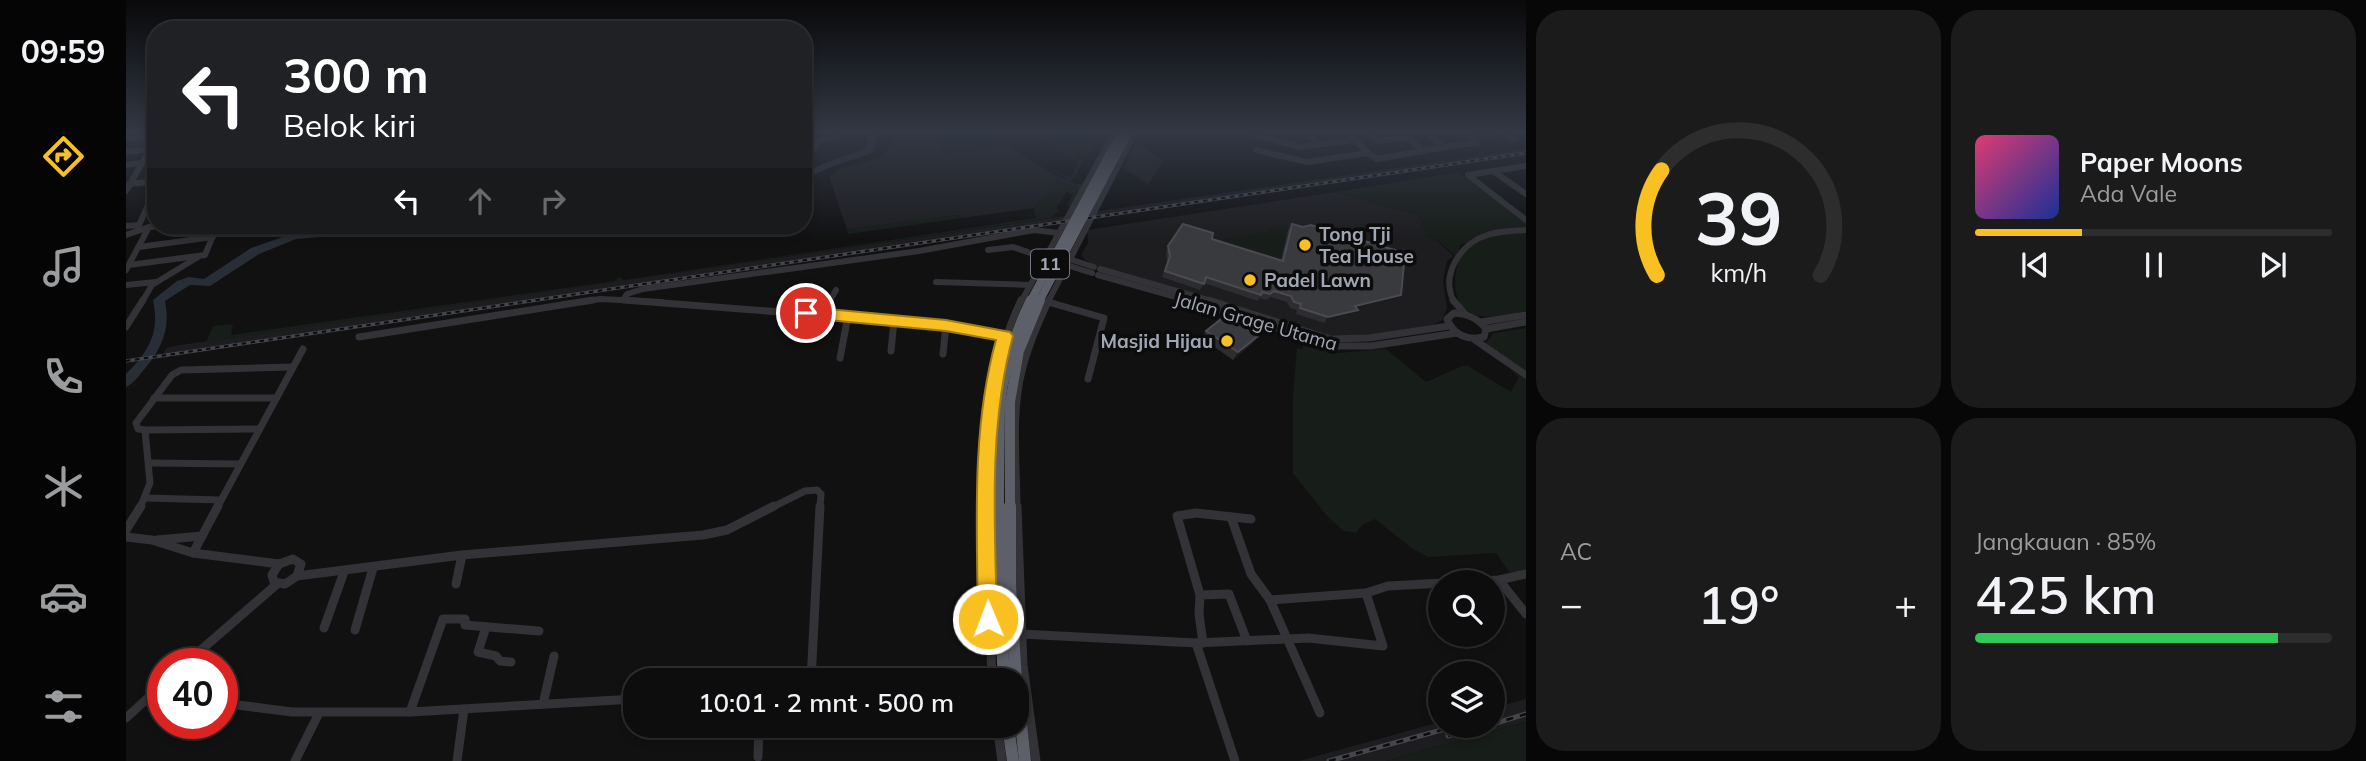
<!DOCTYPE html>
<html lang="id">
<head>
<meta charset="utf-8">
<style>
	:root { --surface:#0d0d0e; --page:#1b1b1c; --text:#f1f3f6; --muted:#9a9c9e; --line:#2d2d2e; --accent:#f9c022 }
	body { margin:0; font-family:Mulish,sans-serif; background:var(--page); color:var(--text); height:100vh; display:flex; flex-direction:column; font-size:26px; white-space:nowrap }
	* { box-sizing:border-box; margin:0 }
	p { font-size:23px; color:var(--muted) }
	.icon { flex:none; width:38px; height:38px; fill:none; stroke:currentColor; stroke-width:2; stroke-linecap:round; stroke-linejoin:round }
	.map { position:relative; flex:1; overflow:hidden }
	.panel { display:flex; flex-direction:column; gap:10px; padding:10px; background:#070708; width:840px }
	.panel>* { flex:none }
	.top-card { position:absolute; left:21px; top:21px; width:665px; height:214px; border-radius:28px; box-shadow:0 4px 10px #0003,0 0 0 2px var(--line); background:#202124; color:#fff; overflow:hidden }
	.buttons { position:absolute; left:1302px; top:570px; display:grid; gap:14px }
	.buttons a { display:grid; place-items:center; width:77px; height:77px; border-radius:50%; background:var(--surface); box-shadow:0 4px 10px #0003,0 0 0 2px var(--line); font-size:35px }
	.speed { position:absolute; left:21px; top:648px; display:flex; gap:14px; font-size:35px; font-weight:700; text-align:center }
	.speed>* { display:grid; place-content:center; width:91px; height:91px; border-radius:50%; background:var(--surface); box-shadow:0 4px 10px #0003,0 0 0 2px var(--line); line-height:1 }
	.speed .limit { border:10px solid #d22; background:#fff; color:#111 }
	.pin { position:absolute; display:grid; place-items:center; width:60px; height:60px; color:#fff; margin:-30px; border:4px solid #fff; border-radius:50%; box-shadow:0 2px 7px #0007 }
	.me { position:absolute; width:77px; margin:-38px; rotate:359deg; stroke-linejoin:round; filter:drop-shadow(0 0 5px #0008) }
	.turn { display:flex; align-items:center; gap:24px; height:147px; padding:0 21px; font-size:32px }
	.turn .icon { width:91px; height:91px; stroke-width:2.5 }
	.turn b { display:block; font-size:49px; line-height:60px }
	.lanes { display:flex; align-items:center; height:66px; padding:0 21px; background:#0003; justify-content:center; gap:35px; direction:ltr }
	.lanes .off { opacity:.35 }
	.big { font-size:52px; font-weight:600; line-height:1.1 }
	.panel .card { flex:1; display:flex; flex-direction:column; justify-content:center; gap:10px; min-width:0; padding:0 24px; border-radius:28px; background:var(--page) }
	.panel .dial { align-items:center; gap:0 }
	.dial svg { height:182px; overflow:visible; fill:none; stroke:var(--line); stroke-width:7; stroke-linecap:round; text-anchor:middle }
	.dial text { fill:var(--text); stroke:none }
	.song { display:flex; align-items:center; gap:21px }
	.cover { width:84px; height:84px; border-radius:10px; background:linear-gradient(135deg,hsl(340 70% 55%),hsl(230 70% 35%)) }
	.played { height:7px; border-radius:4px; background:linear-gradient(90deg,var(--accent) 30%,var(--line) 30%) }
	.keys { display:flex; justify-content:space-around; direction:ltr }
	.heat { display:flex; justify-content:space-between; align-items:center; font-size:38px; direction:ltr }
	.charge { height:10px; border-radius:5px; background:linear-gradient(90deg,#34c759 85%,var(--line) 0) }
	.panel .tiles { flex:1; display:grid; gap:10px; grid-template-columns:repeat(2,1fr) }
	.trip { position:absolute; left:497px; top:668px; width:406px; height:70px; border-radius:28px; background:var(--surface); box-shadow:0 4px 10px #0003,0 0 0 2px var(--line); font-weight:600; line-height:70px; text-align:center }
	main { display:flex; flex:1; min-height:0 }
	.tabs { display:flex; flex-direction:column; width:126px; justify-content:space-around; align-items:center; background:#050506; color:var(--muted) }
	.tabs .icon { width:49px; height:49px }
	.tabs .on { color:var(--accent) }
	.tabs b { font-size:32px; color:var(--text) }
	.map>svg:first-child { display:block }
</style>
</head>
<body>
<main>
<nav class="tabs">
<b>09:59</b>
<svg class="icon on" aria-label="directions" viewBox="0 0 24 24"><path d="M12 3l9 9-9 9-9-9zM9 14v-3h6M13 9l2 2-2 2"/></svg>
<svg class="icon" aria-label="music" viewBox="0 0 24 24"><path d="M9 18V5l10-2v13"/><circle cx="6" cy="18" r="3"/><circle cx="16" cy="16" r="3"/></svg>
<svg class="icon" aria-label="phone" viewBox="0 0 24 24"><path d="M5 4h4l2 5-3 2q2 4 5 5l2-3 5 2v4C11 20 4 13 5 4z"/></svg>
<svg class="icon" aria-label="climate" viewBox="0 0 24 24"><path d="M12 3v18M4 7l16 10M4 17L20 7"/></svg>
<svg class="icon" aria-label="car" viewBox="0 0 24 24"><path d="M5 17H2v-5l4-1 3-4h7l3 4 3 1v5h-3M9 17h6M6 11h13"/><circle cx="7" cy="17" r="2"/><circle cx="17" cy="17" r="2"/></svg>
<svg class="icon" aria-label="filters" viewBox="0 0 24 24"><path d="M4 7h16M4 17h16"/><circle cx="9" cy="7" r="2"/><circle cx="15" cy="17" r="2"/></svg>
</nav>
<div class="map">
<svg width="1400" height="761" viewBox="0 0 1400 761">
	<rect width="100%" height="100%" fill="#111112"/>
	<g fill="#1d1d1f">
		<path d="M771 133H807L819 154 882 146 931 176 950 184H957L952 193 951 189 929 179 919 199 912 201 908 208 836 218 831 215 721 230 703 177 715 168 757 157Z"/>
		<path d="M1010 142 1037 161 1022 185 997 167Z"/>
		<path d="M1400 149V155L298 317 36 358 40 348 48 346Z"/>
		<path d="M1209 192 1292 215 1300 231 1328 256 1321 261 1317 281 1321 308 1316 320 1307 325 1237 336 1199 335 976 268 959 260 955 255 962 243 961 230Z"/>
		<path d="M1400 699V722L1260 761H1173L1314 722V726H1367V708Z"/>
	</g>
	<g fill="#171d18">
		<path d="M807 133H859L882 146 819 154Z"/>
		<path d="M907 133H951L971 141 961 157 951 153 948 157 958 161 945 182 923 169 945 177 952 162Z"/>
		<path d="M1332 172 1400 221V229H1387L1334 245 1332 258 1311 240 1299 236 1300 231 1292 215 1209 192Z"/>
		<path d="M929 179 951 189 952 193 944 208 941 206 947 194 940 192 931 208 934 211 924 218 80 342 87 326 107 324 105 335 488 281 493 277 498 280 551 272 910 218 908 208 912 201 919 199Z"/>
		<path d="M831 215 836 218 722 234 721 230Z"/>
		<path d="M1148 227 1162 230 1153 267 1095 249 1094 240 1140 232Z"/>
		<path d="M1400 231V311C1384 314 1366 319 1350 315 1322 308 1326 267 1339 249L1362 235Z"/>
		<path d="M1400 328V373L1359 344 1368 333Z"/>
		<path d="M1177 345 1211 353 1260 349 1300 382 1336 366H1342L1385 392 1393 377 1377 366 1400 379V571L1384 573 1370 553 1302 557 1287 549 1249 519 1236 525 1230 533 1218 531 1202 517 1167 473V395L1171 348 1177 349Z"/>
		<path d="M1400 722V761H1260Z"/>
	</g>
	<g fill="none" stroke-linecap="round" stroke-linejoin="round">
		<path stroke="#272e36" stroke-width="2" d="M169 236 178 226"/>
		<g fill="#272e36" fill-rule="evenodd">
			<path d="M743 133H753L746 153 707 166 677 180V173L701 162 739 149Z"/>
			<path d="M271 226H298L293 229 238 237 219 235 170 239 133 254 84 286 64 285 39 301C45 329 35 351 16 372 11 378 7 384 0 387V374C23 351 34 333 27 300L51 281 63 277 78 279 125 248 165 234 219 229 238 231Z"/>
		</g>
		<g stroke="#323237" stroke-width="6">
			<path d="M1121 133 1175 147 1229 140"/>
			<path d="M1181 133 1193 145"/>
			<path d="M1244 133 1252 141 1282 138"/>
			<path d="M1277 133 1297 151"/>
			<path d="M1301 133 1318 147 1351 143 1340 133"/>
			<path d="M1380 133 1387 139"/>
			<path d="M1343 136 1371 133"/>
			<path d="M677 138 687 139 691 144 687 149 677 150"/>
			<path d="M0 139 30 136"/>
			<path d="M690 142 719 133"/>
			<path d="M1130 150 1181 162 1242 153 1222 133"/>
			<path d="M0 152 24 149"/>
			<path d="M1242 153 1251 159 1320 147"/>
			<path d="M0 165 16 163"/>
			<path d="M1400 166 1342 175 1400 220"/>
			<path d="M1367 171 1400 194"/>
			<path d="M3 184 30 181"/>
			<path d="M0 191 30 139"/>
			<path d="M13 225 30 188"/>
			<path d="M0 226 13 225 12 228"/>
			<path d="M23 227 35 226"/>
			<path d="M0 235 23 227 0 270"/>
			<path d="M13 247 87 237"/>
			<path d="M862 250 887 247 922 259"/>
			<path d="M943 259 968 267"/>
			<path d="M937 264 966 273"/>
			<path d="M3 265 79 255 91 226"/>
			<path d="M974 269 1089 302"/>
			<path d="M972 275 1068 302"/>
			<path d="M810 282 904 285"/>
			<path d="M0 285 30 282"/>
			<path d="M497 300 501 294 517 289 793 251 908 230 933 233"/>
			<path d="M16 302 26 285 72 257"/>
			<path d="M456 302 474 299 536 302"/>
			<path d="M703 302 710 290"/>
			<path d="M895 302 988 133"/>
			<path d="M922 302 1009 133"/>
			<path d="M1328 302C1314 275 1334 244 1361 235 1373 231 1387 231 1400 230"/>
		</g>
		<g stroke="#323237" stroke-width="7">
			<path d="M498 300 797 323 879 336"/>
			<path d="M1062 300 1207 346H1245L1331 333"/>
			<path d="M1083 300 1204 339 1243 338 1323 326"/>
			<path d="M1327 300 1339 314"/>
			<path d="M922 302 978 318 962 379"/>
			<path d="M1328 313C1342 314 1352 318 1360 329L1358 337C1341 341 1328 335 1321 319Z"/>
			<path d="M696 314 704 300"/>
			<path d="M1355 322 1400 315"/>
			<path d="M0 327 17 300"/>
			<path d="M1360 329 1400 322"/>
			<path d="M233 337 467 300"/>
			<path d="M1349 340 1400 375"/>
			<path d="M765 351 768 321"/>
			<path d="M817 354 820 325"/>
			<path d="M714 358 722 316"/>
			<path d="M28 398H150"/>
			<path d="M19 430 133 429"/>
			<path d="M24 463 114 464"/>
			<path d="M20 498 94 500"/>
			<path d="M14 508 24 483 19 430 12 429 10 423 46 375 55 370 166 367"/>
			<path d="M91 508 177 349"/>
			<path d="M645 508 679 491 691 490 695 494 694 508"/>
			<path d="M860 508C862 432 862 370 895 300"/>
			<path d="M891 508C891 464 885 414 896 371 902 347 912 323 923 300"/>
		</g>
		<g stroke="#323237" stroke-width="9">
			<path d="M92 506 67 553 153 564"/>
			<path d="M860 506 866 681"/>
			<path d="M891 506 897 665 910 761"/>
			<path d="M1105 517 1125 574 1144 600 1194 713"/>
			<path d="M0 530 15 506"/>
			<path d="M0 537 26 540 67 553"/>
			<path d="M31 540 76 536"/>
			<path d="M167 559 175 564 171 576 159 584 148 582 146 575 153 564Z"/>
			<path d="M171 576 336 555 577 535 601 530 648 506"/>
			<path d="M1373 580 1400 614"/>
			<path d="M330 584 336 555"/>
			<path d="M1074 595 1103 594 1121 641"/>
			<path d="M1144 600 1240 593 1262 586 1373 580 1400 574"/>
			<path d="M360 627 352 652 370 656 374 661 385 662"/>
			<path d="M198 628 218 572"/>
			<path d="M229 630 247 568"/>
			<path d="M895 634 1070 643 1182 638 1257 646 1240 593"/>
			<path d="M1070 643 1109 761"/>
			<path d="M1077 643 1073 614 1074 595 1051 516 1070 513 1125 519"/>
			<path d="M60 663 151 584"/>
			<path d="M685 681 694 506"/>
			<path d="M834 681 865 678"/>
			<path d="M96 703 166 712H284L509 699"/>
			<path d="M417 704 428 656"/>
			<path d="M284 712 317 619H339V625L413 631"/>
			<path d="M0 718 37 684"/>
			<path d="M871 726 876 761"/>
			<path d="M632 757 633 726"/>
			<path d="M169 761 193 713"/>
			<path d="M331 761 338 709"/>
		</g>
		<g stroke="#5d6069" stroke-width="10">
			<path d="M884 402V508"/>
			<path d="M873 508 874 403"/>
		</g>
		<g stroke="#5d6069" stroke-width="12">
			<path d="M873 506V583L878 681"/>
			<path d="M884 506V585L890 681"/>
			<path d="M882 726 887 761"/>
		</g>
		<defs>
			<path id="rail-far1" d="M0 361 1400 153"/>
			<g id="rail">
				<path d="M1367 724 1400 714"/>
				<path d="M1322 736 1357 726"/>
				<path d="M1203 761 1330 726"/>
			</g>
		</defs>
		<use href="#rail-far1" stroke="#44464c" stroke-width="3.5"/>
		<use href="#rail" stroke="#44464c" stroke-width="5"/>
		<use href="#rail-far1" stroke="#0c0c0d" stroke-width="2" stroke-dasharray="4.5" stroke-linecap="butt"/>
		<use href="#rail" stroke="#0c0c0d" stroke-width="2.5" stroke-dasharray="7" stroke-linecap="butt"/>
		<g stroke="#5d6069" stroke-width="8">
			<path d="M904 302 995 133"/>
			<path d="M913 302 1002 133"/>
		</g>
		<g stroke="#5d6069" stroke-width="10">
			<path d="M884 402 893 351 914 300"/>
			<path d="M874 403C879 366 888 333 905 300"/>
		</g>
		<path stroke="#5d6069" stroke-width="12" d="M891 688 899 761"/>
	</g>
	<g fill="#2d2d30">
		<path d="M1166 224 1270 301 1232 310 1228 315 1198 323 1170 314 1171 310 1164 308 1161 302 1145 297 1140 300 1134 298 1132 301 1078 283 1074 290 1036 277 1041 262 1040 252 1042 246 1086 239 1155 260 1162 230Z"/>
		<path d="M1080 331 1127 343 1107 360 1076 338Z"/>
	</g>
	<g fill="#1c1c1e">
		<path d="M1275 295 1270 301 1232 310 1228 315 1198 323 1202 317 1229 306Z"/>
		<path d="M1132 336 1127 343 1107 360 1112 352Z"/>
	</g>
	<g fill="#393a3e" stroke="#4a4b51" stroke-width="2">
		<path d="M1057 224 1087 233 1086 239 1157 261 1166 224 1177 227 1185 225 1279 253 1275 295 1229 306 1232 310 1202 317 1174 308 1175 304 1168 302 1165 296 1148 291 1144 294 1136 292 1135 295 1080 277 1078 284 1039 271 1044 256 1042 246Z"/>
		<path d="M1100 315 1132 336 1112 352 1080 331Z"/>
	</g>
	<linearGradient id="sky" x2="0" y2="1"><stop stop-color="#09090a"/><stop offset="0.55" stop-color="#323844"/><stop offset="1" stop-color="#323844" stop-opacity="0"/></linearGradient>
	<rect width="1400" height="240" fill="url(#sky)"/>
	<path fill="#f9c022" stroke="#a27d16" stroke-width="2" d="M680 307 820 320 884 332 887 336C862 428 869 525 871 619L869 625 862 628 855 625 852 619C851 526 845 430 870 340L820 331 680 318 673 313Z"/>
	<g fill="#f9c022" stroke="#0c0c0d" stroke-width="2.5">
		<circle cx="1179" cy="245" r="7"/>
		<circle cx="1124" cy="280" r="7"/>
		<circle cx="1101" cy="341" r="7"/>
	</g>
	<g text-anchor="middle" stroke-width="7" stroke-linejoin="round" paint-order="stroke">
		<rect fill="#0c0c0d" stroke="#747882" stroke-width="2" x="905" y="249.5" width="38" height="29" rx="5"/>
		<g font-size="18" font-weight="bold" fill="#a1a6b4">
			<text x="924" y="270">11</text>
		</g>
		<g font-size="19" font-weight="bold" fill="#a1a6b4" stroke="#0c0c0d" text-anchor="start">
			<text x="1193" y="241">Tong Tji<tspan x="1193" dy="22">Tea House</tspan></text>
			<text x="1138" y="287">Padel Lawn</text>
			<text x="1087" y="348" text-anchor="end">Masjid Hijau</text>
		</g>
		<g font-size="19" fill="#a1a6b4" stroke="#0c0c0d">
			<text transform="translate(1130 321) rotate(16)" y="7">Jalan Grage Utama</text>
		</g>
	</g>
</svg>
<div class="buttons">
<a><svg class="icon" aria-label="search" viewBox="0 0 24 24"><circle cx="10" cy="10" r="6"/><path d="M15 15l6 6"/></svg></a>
<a><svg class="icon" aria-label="layers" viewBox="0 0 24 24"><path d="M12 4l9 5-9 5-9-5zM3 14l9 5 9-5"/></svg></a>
</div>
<div class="speed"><div class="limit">40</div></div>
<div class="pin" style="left:680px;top:313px;background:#d93025"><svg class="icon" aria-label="arrive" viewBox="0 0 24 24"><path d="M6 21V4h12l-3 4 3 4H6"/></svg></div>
<svg class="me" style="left:862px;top:619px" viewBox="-20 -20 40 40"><circle r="17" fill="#f9c022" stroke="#fff" stroke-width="3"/><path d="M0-11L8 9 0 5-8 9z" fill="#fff"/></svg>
<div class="trip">10:01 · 2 mnt · 500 m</div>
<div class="top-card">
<div class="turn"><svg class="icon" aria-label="left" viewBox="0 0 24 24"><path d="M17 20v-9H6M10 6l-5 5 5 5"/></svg><div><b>300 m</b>Belok kiri</div></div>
<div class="lanes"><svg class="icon" aria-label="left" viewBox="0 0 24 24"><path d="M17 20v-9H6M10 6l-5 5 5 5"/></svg><svg class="icon off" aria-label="ahead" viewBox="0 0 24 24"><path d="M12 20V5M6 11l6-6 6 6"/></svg><svg class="icon off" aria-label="right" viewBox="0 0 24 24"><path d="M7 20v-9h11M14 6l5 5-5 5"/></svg></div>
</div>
</div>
<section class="panel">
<div class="tiles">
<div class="card dial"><svg viewBox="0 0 100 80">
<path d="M14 69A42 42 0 1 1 86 69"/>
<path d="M14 69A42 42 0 0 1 16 23" stroke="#f9c022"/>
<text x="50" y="56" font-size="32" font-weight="700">39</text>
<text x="50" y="72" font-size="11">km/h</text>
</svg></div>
<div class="card">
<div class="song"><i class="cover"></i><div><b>Paper Moons</b><p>Ada Vale</p></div></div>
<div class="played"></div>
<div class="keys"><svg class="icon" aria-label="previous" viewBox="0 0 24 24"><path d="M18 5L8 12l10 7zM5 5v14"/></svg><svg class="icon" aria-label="pause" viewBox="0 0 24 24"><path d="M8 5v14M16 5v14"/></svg><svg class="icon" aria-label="next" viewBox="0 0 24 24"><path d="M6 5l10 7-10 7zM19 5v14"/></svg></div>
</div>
<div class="card"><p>AC</p>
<div class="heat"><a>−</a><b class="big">19°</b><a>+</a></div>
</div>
<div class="card"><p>Jangkauan · 85%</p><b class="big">425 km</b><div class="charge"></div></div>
</div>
</section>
</main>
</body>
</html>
